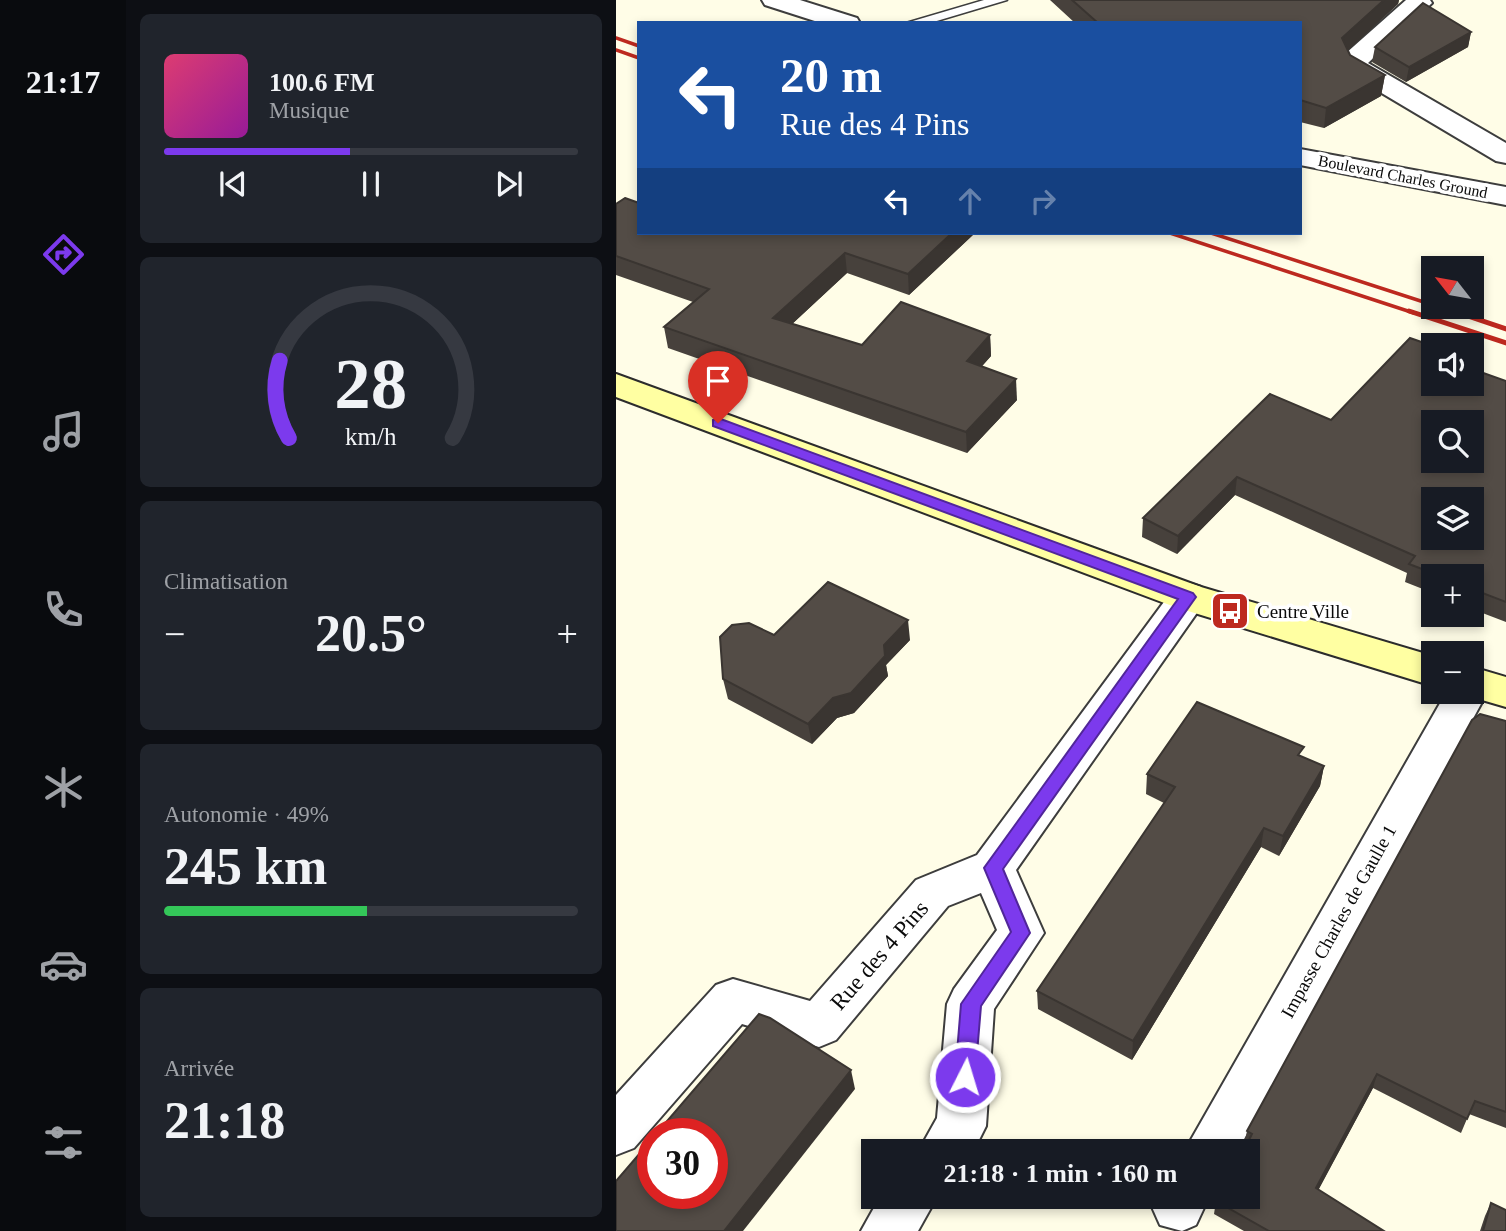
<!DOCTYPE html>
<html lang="fr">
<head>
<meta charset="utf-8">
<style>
	:root { --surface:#171b24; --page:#20242c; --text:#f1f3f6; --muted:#9ea1a6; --line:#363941; --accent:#7c3aed }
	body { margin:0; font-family:"Times New Roman",serif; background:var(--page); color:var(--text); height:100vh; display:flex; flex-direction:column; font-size:26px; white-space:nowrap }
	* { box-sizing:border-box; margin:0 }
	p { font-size:23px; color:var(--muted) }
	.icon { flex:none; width:38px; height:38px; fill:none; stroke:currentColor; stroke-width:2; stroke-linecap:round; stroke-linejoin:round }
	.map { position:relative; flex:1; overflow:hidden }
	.side { display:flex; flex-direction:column; gap:14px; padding:14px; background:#0d0f14; width:490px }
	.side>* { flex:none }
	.hud { position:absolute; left:21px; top:21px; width:665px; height:214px; border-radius:0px; box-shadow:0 4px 10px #0003; background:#1a4fa0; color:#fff; overflow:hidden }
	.needle { width:46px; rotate:301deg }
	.tools { position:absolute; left:805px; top:256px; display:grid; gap:14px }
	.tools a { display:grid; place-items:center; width:63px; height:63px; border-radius:0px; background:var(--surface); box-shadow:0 4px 10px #0003; font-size:35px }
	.speed { position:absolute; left:21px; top:1118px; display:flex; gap:14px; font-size:35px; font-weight:700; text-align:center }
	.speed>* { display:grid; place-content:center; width:91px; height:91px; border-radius:50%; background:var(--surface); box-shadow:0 4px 10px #0003; line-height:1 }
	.speed .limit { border:10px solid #d22; background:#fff; color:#111 }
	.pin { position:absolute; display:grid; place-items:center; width:60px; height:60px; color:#fff; margin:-72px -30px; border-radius:50% 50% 50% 0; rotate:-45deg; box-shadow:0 0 7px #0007 }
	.pin .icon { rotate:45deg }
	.me { position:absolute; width:77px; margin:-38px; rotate:5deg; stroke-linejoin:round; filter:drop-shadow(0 0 5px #0008) }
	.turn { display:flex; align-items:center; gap:24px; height:147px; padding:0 28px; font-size:32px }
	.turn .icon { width:91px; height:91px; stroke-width:2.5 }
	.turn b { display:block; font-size:49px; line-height:60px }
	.lanes { display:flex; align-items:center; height:66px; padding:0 28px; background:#0003; justify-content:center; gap:35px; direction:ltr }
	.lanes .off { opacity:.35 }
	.big { font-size:52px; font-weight:700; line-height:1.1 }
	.side .card { flex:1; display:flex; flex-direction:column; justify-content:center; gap:10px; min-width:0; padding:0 24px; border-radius:10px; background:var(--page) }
	.side .dial { align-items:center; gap:0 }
	.dial svg { height:182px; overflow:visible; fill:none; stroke:var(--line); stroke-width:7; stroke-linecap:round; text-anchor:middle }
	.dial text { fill:var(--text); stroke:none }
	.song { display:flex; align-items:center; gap:21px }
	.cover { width:84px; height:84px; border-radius:10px; background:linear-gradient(135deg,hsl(340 70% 55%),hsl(300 70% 35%)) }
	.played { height:7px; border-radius:4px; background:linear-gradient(90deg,var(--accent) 45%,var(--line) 45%) }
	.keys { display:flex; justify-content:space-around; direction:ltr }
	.heat { display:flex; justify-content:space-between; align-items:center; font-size:38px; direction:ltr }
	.charge { height:10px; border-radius:5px; background:linear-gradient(90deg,#34c759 49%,var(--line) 0) }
	.trip { position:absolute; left:245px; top:1139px; width:399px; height:70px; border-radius:0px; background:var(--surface); box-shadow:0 4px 10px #0003; font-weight:700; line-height:70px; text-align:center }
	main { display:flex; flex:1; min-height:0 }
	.menu { display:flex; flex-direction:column; width:126px; justify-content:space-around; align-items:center; background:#090b0e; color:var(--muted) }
	.menu .icon { width:49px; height:49px }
	.menu .active { color:var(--accent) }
	.menu b { font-size:32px; color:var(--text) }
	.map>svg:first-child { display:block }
</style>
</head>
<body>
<main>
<nav class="menu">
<b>21:17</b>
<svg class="icon active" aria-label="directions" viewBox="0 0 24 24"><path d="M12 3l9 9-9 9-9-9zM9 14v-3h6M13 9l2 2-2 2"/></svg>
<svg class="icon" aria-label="music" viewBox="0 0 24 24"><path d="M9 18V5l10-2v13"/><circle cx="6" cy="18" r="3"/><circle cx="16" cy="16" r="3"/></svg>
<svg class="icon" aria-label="phone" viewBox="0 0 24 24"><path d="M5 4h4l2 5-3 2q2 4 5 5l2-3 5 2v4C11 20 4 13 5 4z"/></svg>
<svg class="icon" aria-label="climate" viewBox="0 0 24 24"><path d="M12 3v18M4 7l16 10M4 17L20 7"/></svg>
<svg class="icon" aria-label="car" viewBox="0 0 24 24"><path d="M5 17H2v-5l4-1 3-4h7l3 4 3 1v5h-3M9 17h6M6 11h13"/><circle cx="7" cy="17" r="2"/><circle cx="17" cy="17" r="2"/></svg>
<svg class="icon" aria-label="filters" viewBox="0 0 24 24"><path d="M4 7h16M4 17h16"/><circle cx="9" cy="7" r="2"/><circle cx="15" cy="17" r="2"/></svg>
</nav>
<section class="side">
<div class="card">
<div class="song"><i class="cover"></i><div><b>100.6 FM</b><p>Musique</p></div></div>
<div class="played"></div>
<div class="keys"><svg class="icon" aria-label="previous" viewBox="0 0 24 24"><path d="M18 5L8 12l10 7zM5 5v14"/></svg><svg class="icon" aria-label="pause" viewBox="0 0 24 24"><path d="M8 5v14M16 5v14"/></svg><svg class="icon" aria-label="next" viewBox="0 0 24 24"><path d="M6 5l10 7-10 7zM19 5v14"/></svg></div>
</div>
<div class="card dial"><svg viewBox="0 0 100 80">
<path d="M14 69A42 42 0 1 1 86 69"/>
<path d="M14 69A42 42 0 0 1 10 35" stroke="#7c3aed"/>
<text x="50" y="56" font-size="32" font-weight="700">28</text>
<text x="50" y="72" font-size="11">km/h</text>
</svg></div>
<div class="card"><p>Climatisation</p>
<div class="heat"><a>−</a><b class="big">20.5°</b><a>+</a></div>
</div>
<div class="card"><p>Autonomie · 49%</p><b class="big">245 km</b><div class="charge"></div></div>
<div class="card"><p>Arrivée</p><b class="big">21:18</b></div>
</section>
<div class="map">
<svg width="890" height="1231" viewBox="0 0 890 1231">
	<rect width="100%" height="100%" fill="#fffde7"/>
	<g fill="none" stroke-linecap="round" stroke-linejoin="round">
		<defs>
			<path id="service" d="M368 0H391L314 23H290Z"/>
			<g id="minor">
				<path d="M790 0H814L816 3 752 63 890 143V163L880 161 732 73 725 60 729 54Z"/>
				<path d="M572 583 585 587 591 597 585 607 400 870 428 933 378 1009 370 1126 357 1152H302L321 1118 331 1004 338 989 381 930 365 893 332 906 220 1040 203 1047 126 1024 18 1148 0 1155V1095L100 985 117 979 194 1001 300 880 361 855 559 587Z"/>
				<path d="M856 677 866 680 872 691 621 1152H568L831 691H856Z"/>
				<path d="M264 1197H321L302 1231H245Z"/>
				<path d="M540 1197H593L580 1225 566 1231 544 1225 536 1207Z"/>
			</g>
			<g id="tertiary">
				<path d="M146 0H184L241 18 244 23H205L149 5Z"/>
				<path d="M684 149 890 187V205L684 165Z"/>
			</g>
			<g id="secondary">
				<path d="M0 374 585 587 817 656V686L559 607 0 397Z"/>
				<path d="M856 667 890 677V707L842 693 856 691Z"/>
			</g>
		</defs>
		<use href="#service" stroke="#3d3d3d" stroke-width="3"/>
		<use href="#minor" stroke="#3d3d3d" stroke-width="4"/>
		<use href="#tertiary" stroke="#3d3d3d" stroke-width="4"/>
		<use href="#secondary" stroke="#2c2c2c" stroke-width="4"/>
		<use href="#service" fill="#fff" fill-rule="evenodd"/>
		<use href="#minor" fill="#fff" fill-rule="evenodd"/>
		<use href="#tertiary" fill="#fff" fill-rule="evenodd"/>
		<use href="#secondary" fill="#ffffa2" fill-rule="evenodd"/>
		<g stroke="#bd291f" stroke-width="3.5">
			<path d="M0 38 23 46"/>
			<path d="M0 50 23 58"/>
			<path d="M554 233 798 313"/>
			<path d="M595 233 817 305"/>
			<path d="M821 306 842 313"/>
		</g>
		<g stroke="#bd291f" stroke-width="5">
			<path d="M793 311 890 343"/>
			<path d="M837 311 890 329"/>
		</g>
	</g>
	<g fill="#47413c">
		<path d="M434 0H783L782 4 731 51 734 55 769 75 765 96 708 128 684 122V23H459Z"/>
		<path d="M855 32 852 47 790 82 756 62 759 47Z"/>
		<path d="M0 204 23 233H359L293 295 231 273 176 324 246 345 374 335 375 356 366 366 401 400 351 453 52 348 48 327 77 302 0 275Z"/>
		<path d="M890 381V622L856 609V576H817V593L789 582 791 573 619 495 561 554 526 537 527 518 715 420 817 383Z"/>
		<path d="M158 635 294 640 270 665 272 676 238 713 221 718 196 744 112 699 107 679Z"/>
		<path d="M890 721V1128L853 1114 845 1133 757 1088 702 1190 768 1231H628L598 1214 600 1201 630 1146 628 1145 631 1131Z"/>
		<path d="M686 757 708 766 704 786 663 856 645 847 516 1060 422 1009 421 991 548 803 530 794 531 774Z"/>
		<path d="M875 1203 890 1231H864L869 1216Z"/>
	</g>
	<g fill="#3a3531">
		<path d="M768 0H783L782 4 723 59 726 38Z"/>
		<path d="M855 32 852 47 790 82 793 67Z"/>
		<path d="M769 75 765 96 708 128 710 108Z"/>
		<path d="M336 233H359L293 295 292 274Z"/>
		<path d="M229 253 231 273 160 339 157 318Z"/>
		<path d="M374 335 375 356 352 382 351 361Z"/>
		<path d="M400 379 401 400 351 453 350 432Z"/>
		<path d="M621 477 619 495 561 554 562 536Z"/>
		<path d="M292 620 294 640 270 665 272 676 238 713 221 718 196 744 192 724Z"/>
		<path d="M708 766 704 786 663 856 667 836Z"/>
		<path d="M648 828 645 847 516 1060 517 1041Z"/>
		<path d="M235 1070 239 1089 127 1231H108Z"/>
		<path d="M761 1074 757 1088 696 1202 700 1188Z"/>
	</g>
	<g fill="#534c46" stroke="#3a3531" stroke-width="2" fill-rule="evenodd">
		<path d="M456 0H768L726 38 734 55 769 75 710 108 684 100V23H482Z"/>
		<path d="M807 3 855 32 793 67 759 47Z"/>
		<path d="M9 198 23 203V233H336L292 274 229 253 157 318 246 345 285 302 374 335 351 361 400 379 350 432 48 327 93 289 0 256V204Z"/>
		<path d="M794 338 817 346V383H856V369L890 381V602L856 589V576H824L793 564 799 556 621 477 562 536 527 518 654 394 715 420ZM817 422H856V460H817ZM817 499H856V537H817Z"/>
		<path d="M212 582 292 620 268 645 269 656 235 693 217 698 192 724 107 679 104 637 116 625 133 623 158 635Z"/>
		<path d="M581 702 688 747 682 755 708 766 667 836 648 828 517 1041 421 991 559 787 531 774Z"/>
		<path d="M864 714 890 721V1112L859 1101 851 1119 761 1074 700 1188 768 1231H653L600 1201 602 1197H632V1152H627L636 1134 631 1131 856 720Z"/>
		<path d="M143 1014 154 1018 235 1070 108 1231H0V1181L37 1138V1194H96V1134H40Z"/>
		<path d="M875 1203 890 1210V1231H867Z"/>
	</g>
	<path fill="#7c3aed" stroke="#51269a" stroke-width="2" d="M102 418 577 593 580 597 387 869 414 933 365 1006 359 1077 356 1084 349 1087 342 1084 339 1077 345 1004 395 932 368 868 562 599 97 426V420Z"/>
	<defs>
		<symbol id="bus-square" viewBox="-11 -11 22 22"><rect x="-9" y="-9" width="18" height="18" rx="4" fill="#bd291f" stroke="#fff"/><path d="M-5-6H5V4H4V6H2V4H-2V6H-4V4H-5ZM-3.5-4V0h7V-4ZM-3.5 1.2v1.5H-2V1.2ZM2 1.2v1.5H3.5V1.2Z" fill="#fff"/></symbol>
	</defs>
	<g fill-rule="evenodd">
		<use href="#bus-square" x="592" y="589" width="44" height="44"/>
	</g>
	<g text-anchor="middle" stroke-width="7" stroke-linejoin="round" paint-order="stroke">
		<g font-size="16" fill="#0a0a0a" stroke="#fff">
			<text transform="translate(787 176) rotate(11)" y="6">Boulevard Charles Ground</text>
		</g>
		<g font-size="19" fill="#0a0a0a" stroke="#fff" text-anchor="start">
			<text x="641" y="618">Centre Ville</text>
		</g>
		<g font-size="19" fill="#0a0a0a" stroke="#fff">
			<text transform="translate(722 921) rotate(-61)" y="7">Impasse Charles de Gaulle 1</text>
		</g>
		<g font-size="23" fill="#0a0a0a" stroke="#fff">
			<text transform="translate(263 955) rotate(-49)" y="8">Rue des 4 Pins</text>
		</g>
	</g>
</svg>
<div class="tools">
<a><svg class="needle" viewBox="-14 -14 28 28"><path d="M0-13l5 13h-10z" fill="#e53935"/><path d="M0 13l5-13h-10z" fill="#9ea1a6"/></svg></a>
<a><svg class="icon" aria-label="sound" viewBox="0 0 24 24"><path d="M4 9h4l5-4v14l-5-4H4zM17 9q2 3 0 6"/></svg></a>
<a><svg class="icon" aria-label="search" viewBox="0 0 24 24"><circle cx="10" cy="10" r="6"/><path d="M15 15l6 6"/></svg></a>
<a><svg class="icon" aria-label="layers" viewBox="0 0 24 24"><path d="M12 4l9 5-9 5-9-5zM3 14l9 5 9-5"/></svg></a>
<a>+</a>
<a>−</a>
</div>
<div class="speed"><div class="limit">30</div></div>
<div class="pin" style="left:102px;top:423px;background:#d93025"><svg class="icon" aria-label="arrive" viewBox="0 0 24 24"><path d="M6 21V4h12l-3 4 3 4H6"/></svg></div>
<svg class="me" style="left:349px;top:1077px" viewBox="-20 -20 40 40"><circle r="17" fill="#7c3aed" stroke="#fff" stroke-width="3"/><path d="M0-11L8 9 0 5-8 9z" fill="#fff"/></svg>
<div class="trip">21:18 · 1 min · 160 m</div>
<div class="hud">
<div class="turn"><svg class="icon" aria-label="left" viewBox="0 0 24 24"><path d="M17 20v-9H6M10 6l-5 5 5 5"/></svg><div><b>20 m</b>Rue des 4 Pins</div></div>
<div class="lanes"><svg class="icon" aria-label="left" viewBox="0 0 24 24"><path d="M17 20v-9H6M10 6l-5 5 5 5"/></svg><svg class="icon off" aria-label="ahead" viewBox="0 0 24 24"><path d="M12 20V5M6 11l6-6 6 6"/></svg><svg class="icon off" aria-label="right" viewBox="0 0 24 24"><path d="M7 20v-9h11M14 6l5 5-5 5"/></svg></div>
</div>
</div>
</main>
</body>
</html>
